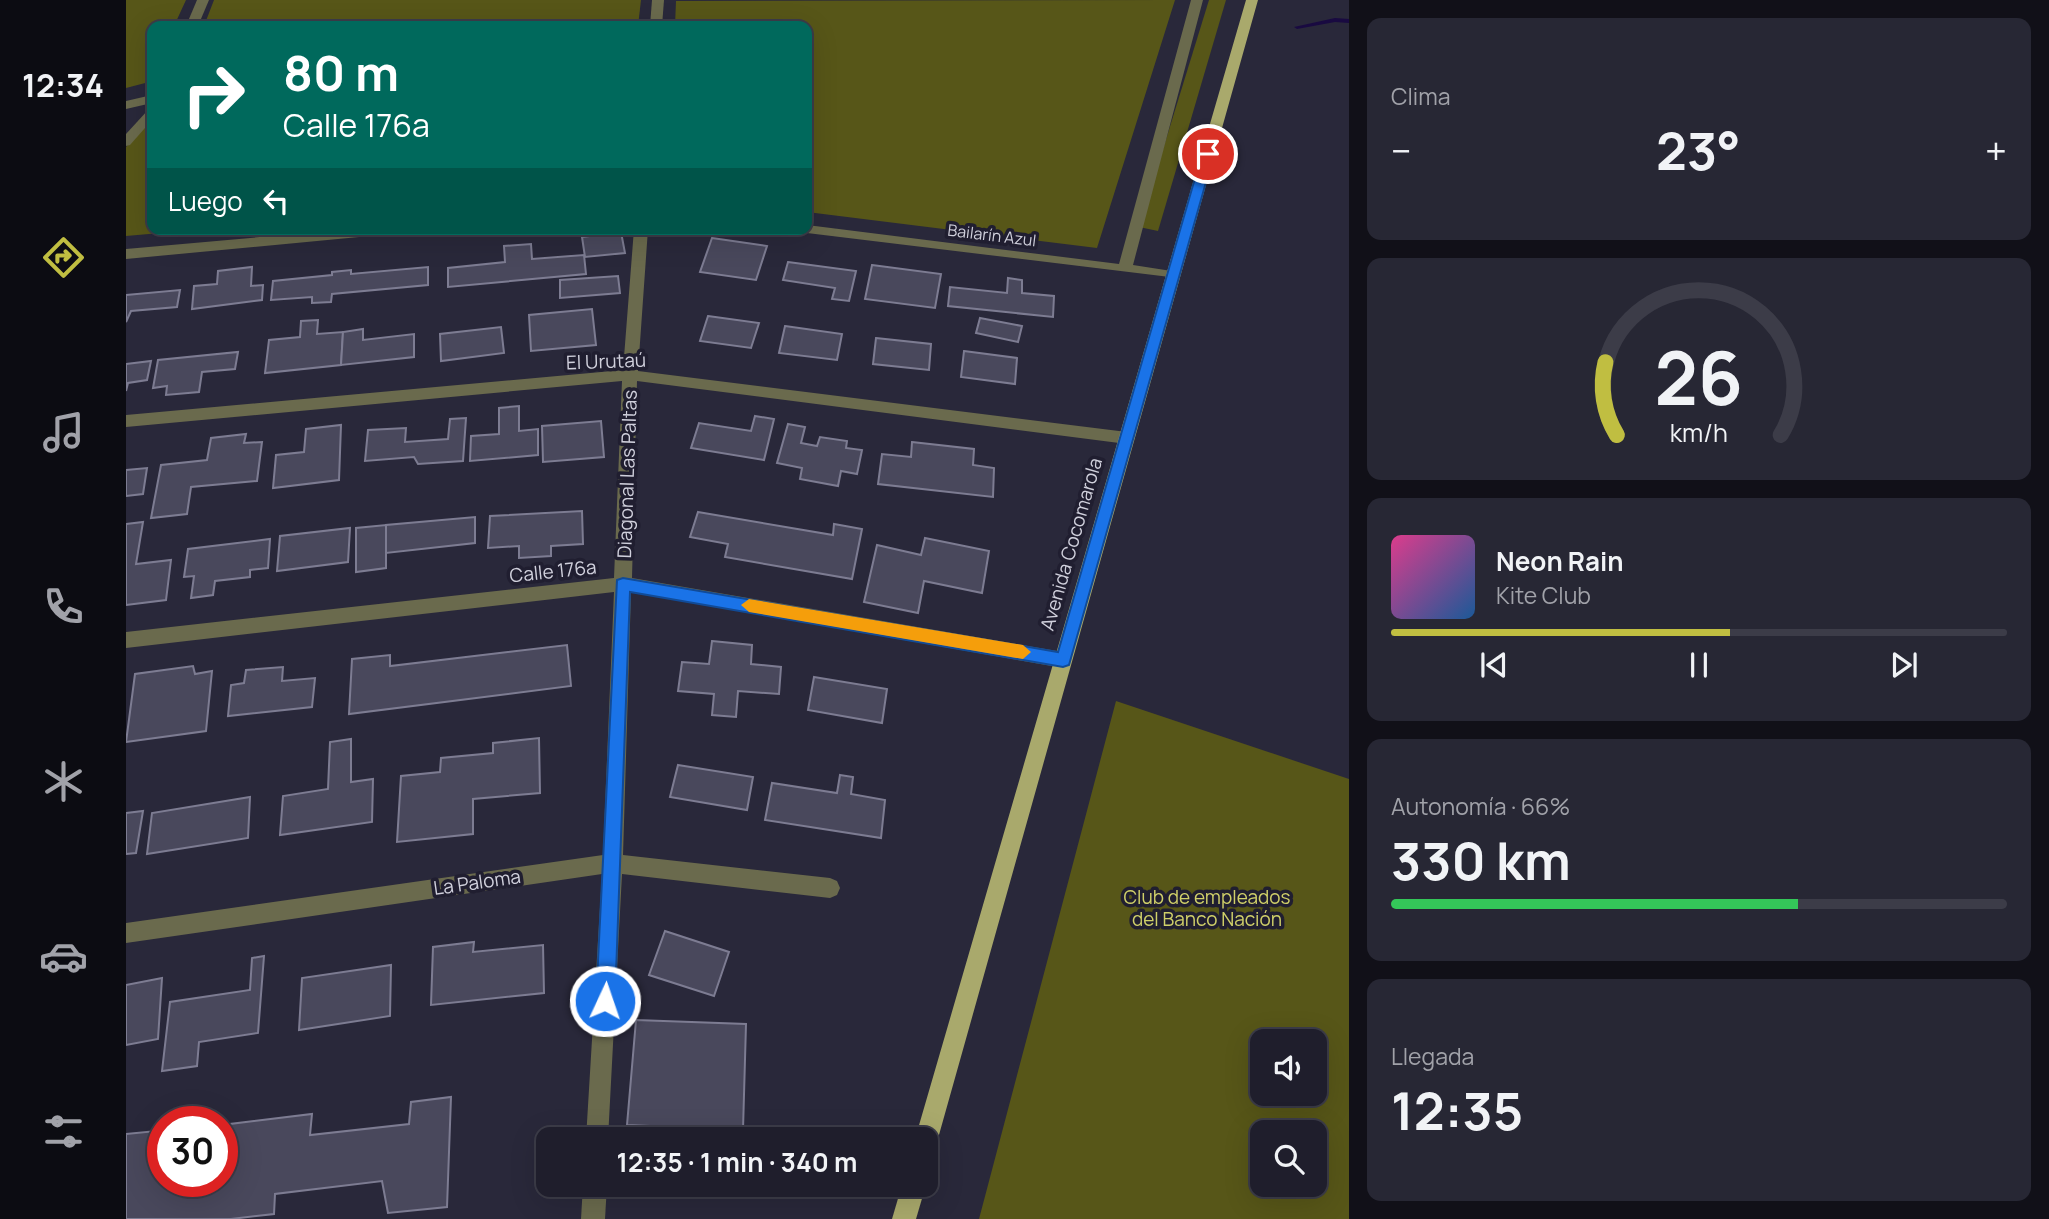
<!DOCTYPE html>
<html lang="es">
<head>
<meta charset="utf-8">
<style>
	:root { --surface:#1f1e2c; --page:#272734; --text:#f1f3f6; --muted:#a1a2a9; --line:#3c3c48; --accent:#c0be41 }
	body { margin:0; font-family:Manrope,sans-serif; background:var(--page); color:var(--text); height:100vh; display:flex; flex-direction:column; font-size:26px; white-space:nowrap }
	* { box-sizing:border-box; margin:0 }
	p { font-size:23px; color:var(--muted) }
	.icon { flex:none; width:38px; height:38px; fill:none; stroke:currentColor; stroke-width:2; stroke-linecap:round; stroke-linejoin:round }
	.map { position:relative; flex:1; overflow:hidden }
	.details { display:flex; flex-direction:column; gap:18px; padding:18px; background:#111018; width:700px }
	.details>* { flex:none }
	.hud { position:absolute; left:21px; top:21px; width:665px; height:214px; border-radius:14px; box-shadow:0 7px 28px #0002,0 0 0 2px var(--line); background:#00695c; color:#fff; overflow:hidden }
	.buttons { position:absolute; left:1124px; top:1029px; display:grid; gap:14px }
	.buttons a { display:grid; place-items:center; width:77px; height:77px; border-radius:14px; background:var(--surface); box-shadow:0 7px 28px #0002,0 0 0 2px var(--line); font-size:35px }
	.speed { position:absolute; left:21px; top:1106px; display:flex; gap:14px; font-size:35px; font-weight:700; text-align:center }
	.speed>* { display:grid; place-content:center; width:91px; height:91px; border-radius:50%; background:var(--surface); box-shadow:0 7px 28px #0002,0 0 0 2px var(--line); line-height:1 }
	.speed .limit { border:10px solid #d22; background:#fff; color:#111 }
	.pin { position:absolute; display:grid; place-items:center; width:60px; height:60px; color:#fff; margin:-30px; border:4px solid #fff; border-radius:50%; box-shadow:0 2px 7px #0007 }
	.me { position:absolute; width:77px; margin:-38px; rotate:3deg; stroke-linejoin:round; filter:drop-shadow(0 0 5px #0008) }
	.turn { display:flex; align-items:center; gap:24px; height:147px; padding:0 21px; font-size:32px }
	.turn .icon { width:91px; height:91px; stroke-width:2.5 }
	.turn b { display:block; font-size:49px; line-height:60px }
	.then { display:flex; align-items:center; height:66px; padding:0 21px; background:#0003; gap:14px; font-size:26px }
	.big { font-size:52px; font-weight:700; line-height:1.1 }
	.details .card { flex:1; display:flex; flex-direction:column; justify-content:center; gap:10px; min-width:0; padding:0 24px; border-radius:14px; background:var(--page) }
	.details .dial { align-items:center; gap:0 }
	.dial svg { height:182px; overflow:visible; fill:none; stroke:var(--line); stroke-width:7; stroke-linecap:round; text-anchor:middle }
	.dial text { fill:var(--text); stroke:none }
	.song { display:flex; align-items:center; gap:21px }
	.cover { width:84px; height:84px; border-radius:10px; background:linear-gradient(135deg,hsl(330 70% 55%),hsl(210 70% 35%)) }
	.played { height:7px; border-radius:4px; background:linear-gradient(90deg,var(--accent) 55%,var(--line) 55%) }
	.keys { display:flex; justify-content:space-around; direction:ltr }
	.heat { display:flex; justify-content:space-between; align-items:center; font-size:38px; direction:ltr }
	.charge { height:10px; border-radius:5px; background:linear-gradient(90deg,#34c759 66%,var(--line) 0) }
	.trip { position:absolute; left:410px; top:1127px; width:402px; height:70px; border-radius:14px; background:var(--surface); box-shadow:0 7px 28px #0002,0 0 0 2px var(--line); font-weight:700; line-height:70px; text-align:center }
	main { display:flex; flex:1; min-height:0 }
	.tab-bar { display:flex; flex-direction:column; width:126px; justify-content:space-around; align-items:center; background:#0c0c12; color:var(--muted) }
	.tab-bar .icon { width:49px; height:49px }
	.tab-bar .selected { color:var(--accent) }
	.tab-bar b { font-size:32px; color:var(--text) }
	.map>svg:first-child { display:block }
</style>
</head>
<body>
<main>
<nav class="tab-bar">
<b>12:34</b>
<svg class="icon selected" aria-label="directions" viewBox="0 0 24 24"><path d="M12 3l9 9-9 9-9-9zM9 14v-3h6M13 9l2 2-2 2"/></svg>
<svg class="icon" aria-label="music" viewBox="0 0 24 24"><path d="M9 18V5l10-2v13"/><circle cx="6" cy="18" r="3"/><circle cx="16" cy="16" r="3"/></svg>
<svg class="icon" aria-label="phone" viewBox="0 0 24 24"><path d="M5 4h4l2 5-3 2q2 4 5 5l2-3 5 2v4C11 20 4 13 5 4z"/></svg>
<svg class="icon" aria-label="climate" viewBox="0 0 24 24"><path d="M12 3v18M4 7l16 10M4 17L20 7"/></svg>
<svg class="icon" aria-label="car" viewBox="0 0 24 24"><path d="M5 17H2v-5l4-1 3-4h7l3 4 3 1v5h-3M9 17h6M6 11h13"/><circle cx="7" cy="17" r="2"/><circle cx="17" cy="17" r="2"/></svg>
<svg class="icon" aria-label="filters" viewBox="0 0 24 24"><path d="M4 7h16M4 17h16"/><circle cx="9" cy="7" r="2"/><circle cx="15" cy="17" r="2"/></svg>
</nav>
<div class="map">
<svg width="1223" height="1219" viewBox="0 0 1223 1219">
	<rect width="100%" height="100%" fill="#29283a"/>
	<g fill="#575618" fill-rule="evenodd">
		<path d="M0 0H60L48 26H26V75L23 82 0 88Z"/>
		<path d="M88 0H515L512 26H78Z"/>
		<path d="M1049 0 971 248 681 212V26H549L550 1Z"/>
		<path d="M1083 0H1100L1032 231 1013 227Z"/>
		<path d="M26 118V229H80L0 236V147Z"/>
		<path d="M990 701 1223 779V1219H853ZM1136 1041H1188V1094H1136ZM1136 1132H1188V1185H1136Z"/>
	</g>
	<g fill="none" stroke-linecap="round" stroke-linejoin="round">
		<path fill="#190a41" fill-rule="evenodd" d="M1209 18 1223 19V23L1209 22 1171 29 1168 27Z"/>
	</g>
	<g fill="#49485c" stroke="#7d7c92" stroke-width="2">
		<path d="M495 232 499 253 459 257 456 237Z"/>
		<path d="M586 238 641 246 630 280 574 272Z"/>
		<path d="M405 244 406 259 458 255 460 274 322 287V268L379 262 378 246Z"/>
		<path d="M662 262 730 271 723 301 706 299 709 288 657 280Z"/>
		<path d="M746 265 815 274 809 308 739 299Z"/>
		<path d="M126 267 125 286 137 285 136 300 66 309 68 286 91 284 92 271Z"/>
		<path d="M302 267V285L206 294 205 302 186 303V297L145 300 147 281 206 275V272L225 270V274Z"/>
		<path d="M492 276 494 293 434 298V280Z"/>
		<path d="M882 278 896 280V293L928 296 927 317 822 306 824 287 881 293Z"/>
		<path d="M54 290 51 307 5 311 0 322V295Z"/>
		<path d="M466 309 470 345 405 351 403 315Z"/>
		<path d="M582 316 633 323 625 348 574 341Z"/>
		<path d="M854 318 896 326 892 342 850 333Z"/>
		<path d="M192 320 191 334 217 332 215 365 139 373 143 340 174 337 175 321Z"/>
		<path d="M659 326 716 334 711 360 653 353Z"/>
		<path d="M375 327 378 353 315 361 314 334Z"/>
		<path d="M237 329V340L288 334V357L215 365 217 332Z"/>
		<path d="M750 338 805 344 803 370 747 364Z"/>
		<path d="M838 351 891 358 889 384 835 377Z"/>
		<path d="M112 352 109 369 76 372 73 392 40 395 41 386 27 388 32 360Z"/>
		<path d="M25 361 21 380 2 383 0 391V364Z"/>
		<path d="M393 406V431L412 429V455L344 461 345 436 373 434V408Z"/>
		<path d="M629 416 648 419 638 460 565 448 573 423 625 431Z"/>
		<path d="M340 418 337 461 292 464 288 457 239 461 242 430 280 428 279 442 322 439 324 419Z"/>
		<path d="M475 421 478 457 417 462 416 426Z"/>
		<path d="M662 424 679 427 675 443 691 446 694 437 721 441 720 448 736 450 731 474 715 471 712 486 674 479 676 468 651 463Z"/>
		<path d="M215 425 213 480 147 488 150 455 178 452 180 429Z"/>
		<path d="M120 434 118 443 136 442 131 481 65 487 61 514 25 518 35 465 81 460 85 438Z"/>
		<path d="M786 442 848 449 847 465 868 468 867 497 752 484 756 454 785 457Z"/>
		<path d="M21 468 17 494 0 496V470Z"/>
		<path d="M456 511 457 544 425 546V556L393 558V546L362 548 364 516Z"/>
		<path d="M572 512 707 535 708 524 736 529 726 579 599 557 602 544 564 537Z"/>
		<path d="M349 517V543L260 553V525Z"/>
		<path d="M17 522 10 564 45 560 40 600 0 605V524Z"/>
		<path d="M260 525V568L230 572V528Z"/>
		<path d="M224 528 222 562 151 571 154 536Z"/>
		<path d="M799 538 863 551 856 593 798 581 792 613 738 602 751 545 795 555Z"/>
		<path d="M144 539 142 568 124 570V577L89 581 87 595 65 598 68 576 58 577 62 549Z"/>
		<path d="M586 641 626 645 625 664 655 667 653 694 612 691 610 717 586 715 588 694 552 691 556 662 583 664Z"/>
		<path d="M441 645 445 686 223 714 226 659 264 655V666Z"/>
		<path d="M67 666 69 674 86 671 80 731 0 742 9 674Z"/>
		<path d="M157 667 156 681 189 678 186 707 102 716 105 685 118 683 120 670Z"/>
		<path d="M688 677 761 689 756 723 682 710Z"/>
		<path d="M413 738 414 793 347 799V834L271 842 275 776 314 772 315 758 367 753V743Z"/>
		<path d="M225 739V782L247 779 246 822 154 835 157 796 202 789 204 742Z"/>
		<path d="M552 765 627 777 621 810 544 797Z"/>
		<path d="M714 775 727 777 725 794 759 800 755 838 639 820 646 783 711 793Z"/>
		<path d="M124 797 122 838 21 854 26 813Z"/>
		<path d="M17 811 10 853 0 854V813Z"/>
		<path d="M539 931 603 952 588 996 523 975Z"/>
		<path d="M348 942 347 952 417 945 418 993 305 1005 307 947Z"/>
		<path d="M138 956 132 1033 73 1042 71 1066 36 1071 44 1002 124 990 126 958Z"/>
		<path d="M265 965 264 1016 173 1030 176 978Z"/>
		<path d="M36 978 32 1039 0 1045V985Z"/>
		<path d="M510 1020 620 1024 617 1130 501 1125Z"/>
		<path d="M325 1097 321 1207 262 1213 256 1181 149 1194 148 1214 105 1219H0V1134L30 1131 27 1152 37 1151V1181H96V1125L186 1114 184 1135 283 1124 285 1102Z"/>
	</g>
	<g fill="none" stroke-linecap="round" stroke-linejoin="round">
		<g fill="#6a6a4d" fill-rule="evenodd">
			<path d="M71 0H83L72 26H60Z"/>
			<path d="M526 0H538L536 26H524Z"/>
			<path d="M1065 0H1077L1007 265 1052 272V278L681 233 674 229H681V225L993 264Z"/>
			<path d="M26 95V103L0 109V101Z"/>
			<path d="M26 109V120L4 145 0 146V134L22 110Z"/>
			<path d="M224 229H282L275 233 0 259V249Z"/>
			<path d="M508 229H522L512 371 1001 432 1009 438 1001 444 511 381 506 578 937 652 943 655 946 660 943 665 937 668 505 592 497 855 704 878 711 881 714 888 711 895 704 898 496 874 482 1139H460L476 874 0 943V923L477 855 488 592 0 648V632L488 578 496 381 0 427V415L497 370Z"/>
			<path d="M457 1185H481L479 1219H455Z"/>
		</g>
		<g fill="#a9a96c" fill-rule="evenodd">
			<path d="M1120 0H1132L811 1142 808 1150 800 1153V1139H789Z"/>
			<path d="M776 1185H800L790 1219H766Z"/>
		</g>
	</g>
	<path fill="#1a73e8" stroke="#114b97" stroke-width="2" d="M1082 151 1088 154 943 665 937 667 504 592 489 1001 486 1008 479 1011 472 1008 470 1001 491 580 497 578 932 652 1076 154Z"/>
	<path fill="#f59e0b" d="M623 599 897 645 905 652 897 659 623 612 615 605Z"/>
	<g text-anchor="middle" stroke-width="7" stroke-linejoin="round" paint-order="stroke">
		<g font-size="16" fill="#d0d0dc" stroke="#201e30">
			<text transform="translate(866 235) rotate(7)" y="6">Bailarín Azul</text>
		</g>
		<g font-size="19" fill="#d0d0dc" stroke="#201e30">
			<text transform="translate(480 361) rotate(-2)" y="7">El Urutaú</text>
			<text transform="translate(501 474) rotate(-88)" y="7">Diagonal Las Paltas</text>
			<text transform="translate(945 544) rotate(-74)" y="7">Avenida Cocomarola</text>
			<text transform="translate(427 571) rotate(-6)" y="7">Calle 176a</text>
			<text transform="translate(351 882) rotate(-8)" y="7">La Paloma</text>
		</g>
		<g font-size="19" fill="#d0d069" stroke="#201e30">
			<text x="1081" y="904">Club de empleados<tspan x="1081" dy="22">del Banco Nación</tspan></text>
		</g>
	</g>
</svg>
<div class="buttons">
<a><svg class="icon" aria-label="sound" viewBox="0 0 24 24"><path d="M4 9h4l5-4v14l-5-4H4zM17 9q2 3 0 6"/></svg></a>
<a><svg class="icon" aria-label="search" viewBox="0 0 24 24"><circle cx="10" cy="10" r="6"/><path d="M15 15l6 6"/></svg></a>
</div>
<div class="speed"><div class="limit">30</div></div>
<div class="pin" style="left:1082px;top:154px;background:#d93025"><svg class="icon" aria-label="arrive" viewBox="0 0 24 24"><path d="M6 21V4h12l-3 4 3 4H6"/></svg></div>
<svg class="me" style="left:479px;top:1001px" viewBox="-20 -20 40 40"><circle r="17" fill="#1a73e8" stroke="#fff" stroke-width="3"/><path d="M0-11L8 9 0 5-8 9z" fill="#fff"/></svg>
<div class="trip">12:35 · 1 min · 340 m</div>
<div class="hud">
<div class="turn"><svg class="icon" aria-label="right" viewBox="0 0 24 24"><path d="M7 20v-9h11M14 6l5 5-5 5"/></svg><div><b>80 m</b>Calle 176a</div></div>
<div class="then">Luego<svg class="icon" aria-label="left" viewBox="0 0 24 24"><path d="M17 20v-9H6M10 6l-5 5 5 5"/></svg></div>
</div>
</div>
<section class="details">
<div class="card"><p>Clima</p>
<div class="heat"><a>−</a><b class="big">23°</b><a>+</a></div>
</div>
<div class="card dial"><svg viewBox="0 0 100 80">
<path d="M14 69A42 42 0 1 1 86 69"/>
<path d="M14 69A42 42 0 0 1 9 37" stroke="#c0be41"/>
<text x="50" y="56" font-size="32" font-weight="700">26</text>
<text x="50" y="72" font-size="11">km/h</text>
</svg></div>
<div class="card">
<div class="song"><i class="cover"></i><div><b>Neon Rain</b><p>Kite Club</p></div></div>
<div class="played"></div>
<div class="keys"><svg class="icon" aria-label="previous" viewBox="0 0 24 24"><path d="M18 5L8 12l10 7zM5 5v14"/></svg><svg class="icon" aria-label="pause" viewBox="0 0 24 24"><path d="M8 5v14M16 5v14"/></svg><svg class="icon" aria-label="next" viewBox="0 0 24 24"><path d="M6 5l10 7-10 7zM19 5v14"/></svg></div>
</div>
<div class="card"><p>Autonomía · 66%</p><b class="big">330 km</b><div class="charge"></div></div>
<div class="card"><p>Llegada</p><b class="big">12:35</b></div>
</section>
</main>
</body>
</html>
